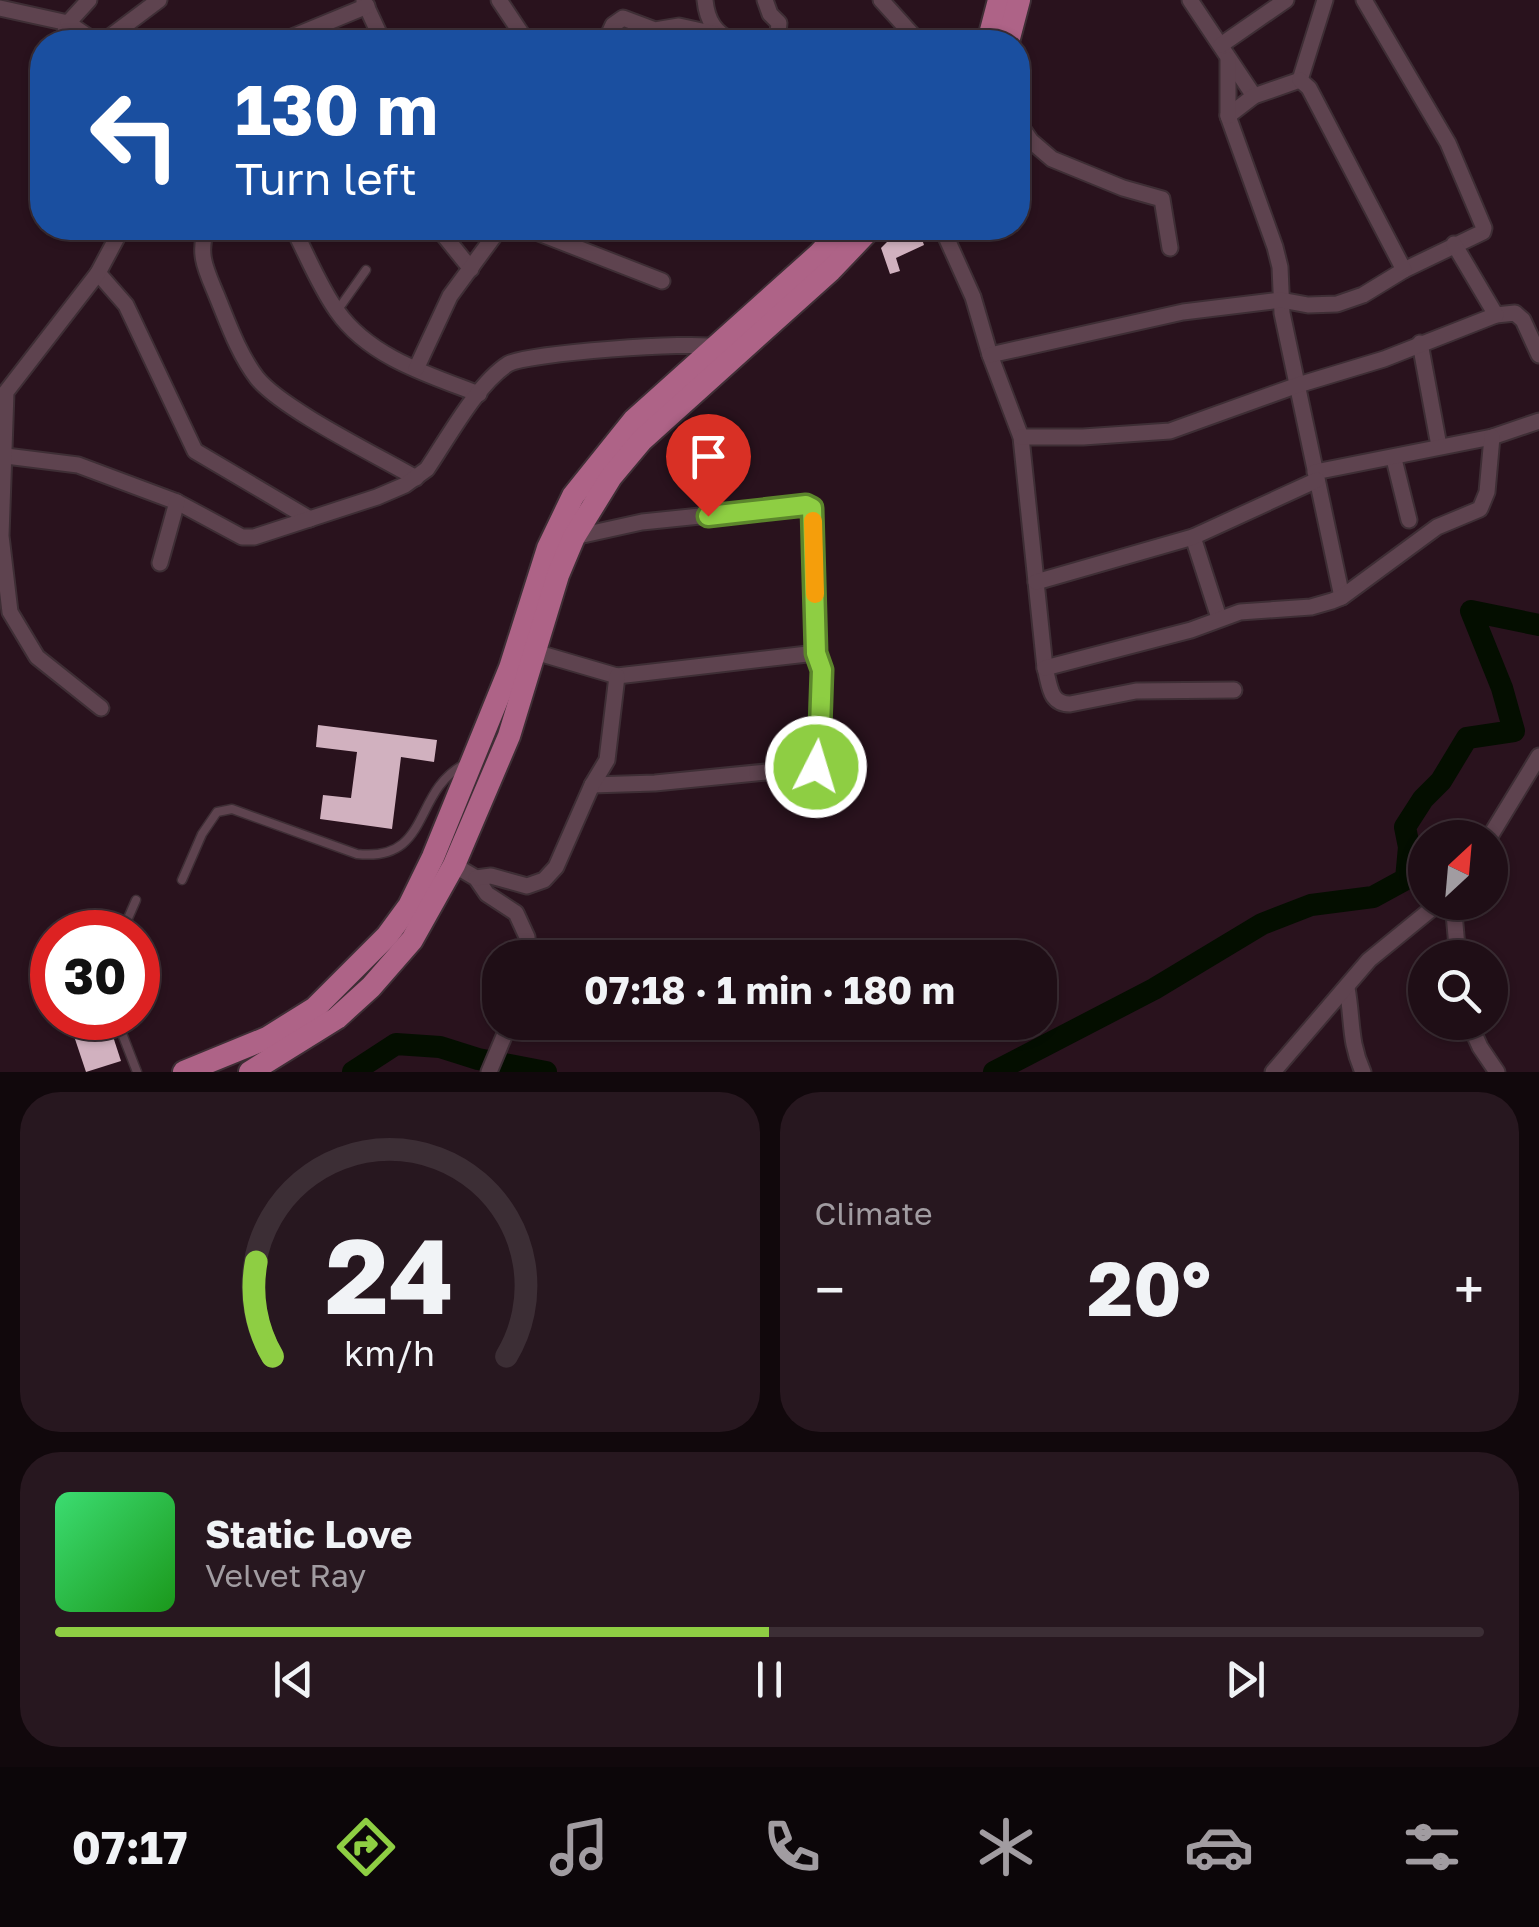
<!DOCTYPE html>
<html lang="en">
<head>
<meta charset="utf-8">
<style>
	:root { --surface:#1f0e16; --page:#27171f; --text:#f1f3f6; --muted:#a19ca1; --line:#3c2e35; --accent:#8ece43 }
	body { margin:0; font-family:"Golos Text",sans-serif; background:var(--page); color:var(--text); height:100vh; display:flex; flex-direction:column; font-size:38px; white-space:nowrap }
	* { box-sizing:border-box; margin:0 }
	p { font-size:32px; color:var(--muted) }
	.icon { flex:none; width:55px; height:55px; fill:none; stroke:currentColor; stroke-width:2; stroke-linecap:round; stroke-linejoin:round }
	.map { position:relative; height:1072px; overflow:hidden }
	.drawer { display:flex; flex-direction:column; gap:20px; padding:20px; background:#11080c; flex:1 }
	.drawer>* { flex:none }
	.banner { position:absolute; left:30px; top:30px; width:1000px; height:210px; border-radius:40px; box-shadow:0 2px 8px #0004,0 0 0 2px var(--line); background:#1a4fa0; color:#fff; overflow:hidden }
	.needle { width:65px; rotate:26deg }
	.fabs { position:absolute; left:1408px; top:820px; display:grid; gap:20px }
	.fabs a { display:grid; place-items:center; width:100px; height:100px; border-radius:50%; background:var(--surface); box-shadow:0 2px 8px #0004,0 0 0 2px var(--line); font-size:50px }
	.speed { position:absolute; left:30px; top:910px; display:flex; gap:20px; font-size:50px; font-weight:700; text-align:center }
	.speed>* { display:grid; place-content:center; width:130px; height:130px; border-radius:50%; background:var(--surface); box-shadow:0 2px 8px #0004,0 0 0 2px var(--line); line-height:1 }
	.speed .limit { border:15px solid #d22; background:#fff; color:#111 }
	.pin { position:absolute; display:grid; place-items:center; width:85px; height:85px; color:#fff; margin:-102px -42px; border-radius:50% 50% 50% 0; rotate:-45deg; box-shadow:0 0 10px #0007 }
	.pin .icon { rotate:45deg }
	.me { position:absolute; width:110px; margin:-55px; rotate:5deg; stroke-linejoin:round; filter:drop-shadow(0 0 8px #0008) }
	.turn { display:flex; align-items:center; gap:35px; height:210px; padding:0 40px; font-size:45px }
	.turn .icon { width:130px; height:130px; stroke-width:2.5 }
	.turn b { display:block; font-size:70px; line-height:85px }
	.big { font-size:75px; font-weight:700; line-height:1.1 }
	.drawer .widget { flex:1; display:flex; flex-direction:column; justify-content:center; gap:15px; min-width:0; padding:0 35px; border-radius:40px; background:var(--page) }
	.drawer .dial { align-items:center; gap:0 }
	.dial svg { height:260px; overflow:visible; fill:none; stroke:var(--line); stroke-width:7; stroke-linecap:round; text-anchor:middle }
	.dial text { fill:var(--text); stroke:none }
	.song { display:flex; align-items:center; gap:30px }
	.cover { width:120px; height:120px; border-radius:15px; background:linear-gradient(135deg,hsl(140 70% 55%),hsl(120 70% 35%)) }
	.played { height:10px; border-radius:5px; background:linear-gradient(90deg,var(--accent) 50%,var(--line) 50%) }
	.keys { display:flex; justify-content:space-around; direction:ltr }
	.heat { display:flex; justify-content:space-between; align-items:center; font-size:55px; direction:ltr }
	.drawer .tiles { flex:1; display:grid; gap:20px; grid-template-columns:1fr 1fr }
	.widget:last-child { grid-column:span 2 }
	.trip { position:absolute; left:482px; top:940px; width:575px; height:100px; border-radius:40px; background:var(--surface); box-shadow:0 2px 8px #0004,0 0 0 2px var(--line); font-weight:700; line-height:100px; text-align:center }
	.tabs { display:flex; height:160px; justify-content:space-around; align-items:center; background:#0c0609; color:var(--muted) }
	.tabs .icon { width:70px; height:70px }
	.tabs .active { color:var(--accent) }
	.tabs b { font-size:45px; color:var(--text) }
	.map>svg:first-child { display:block }
</style>
</head>
<body>
<div class="map">
<svg width="1539" height="1072" viewBox="0 0 1539 1072">
	<rect width="100%" height="100%" fill="#29121d"/>
	<g fill="none" stroke-linecap="round" stroke-linejoin="round">
		<g stroke="#040e00" stroke-width="22">
			<path d="M353 1072 396 1044 440 1047 478 1059 546 1072"/>
			<path d="M994 1072 1154 989 1262 924 1311 905 1373 897 1406 879 1409 847 1405 827 1423 799 1441 781 1467 738 1514 731 1502 688 1471 611 1539 625"/>
		</g>
	</g>
	<g fill="#d1b1bf">
		<path d="M901 228H918L924 245 896 258 900 271 890 274 881 248Z"/>
		<path d="M318 725 437 740 434 762 401 757 392 829 320 819 323 795 351 798 357 752 316 747Z"/>
		<path d="M68 1018H107L121 1061 86 1072Z"/>
	</g>
	<g fill="none" stroke-linecap="round" stroke-linejoin="round">
		<defs>
			<g id="lane">
				<path d="M60 42 63 22"/>
				<path d="M36 79 42 71"/>
				<path d="M337 311 366 270"/>
				<path d="M182 880 202 834 217 812 232 809 357 854C431 862 412 793 463 765"/>
				<path d="M122 932 136 900"/>
				<path d="M116 1018 137 1072"/>
			</g>
			<g id="street">
				<path d="M499 0 527 42"/>
				<path d="M705 0C707 21 715 33 734 42"/>
				<path d="M765 0 770 14 779 23 777 42"/>
				<path d="M881 0 919 42"/>
				<path d="M1190 0 1254 96"/>
				<path d="M1364 0 1448 143 1484 228 1483 232 1404 270"/>
				<path d="M364 1 383 42"/>
				<path d="M0 8 68 23 96 42"/>
				<path d="M68 23 89 0"/>
				<path d="M103 42 159 0"/>
				<path d="M280 42 367 6"/>
				<path d="M605 42 613 25 623 18 655 30 679 26 720 35 717 42"/>
				<path d="M1221 45 1286 0"/>
				<path d="M1300 80 1254 96 1228 116 1275 247 1280 267 1282 313 1342 597"/>
				<path d="M1300 80 1325 0"/>
				<path d="M1228 116V60"/>
				<path d="M1018 122 1031 141 1052 159 1123 188 1162 199 1170 248"/>
				<path d="M207 228C197 253 206 270 216 294 228 323 238 353 257 378 282 409 378 456 416 478"/>
				<path d="M293 228C307 255 319 286 337 311 369 357 429 375 479 394"/>
				<path d="M438 228 471 269"/>
				<path d="M526 228 662 281"/>
				<path d="M942 228 973 297 990 355 1021 437 1045 668C1050 685 1049 704 1070 704L1136 691 1234 690"/>
				<path d="M98 273 126 305 195 451 310 519"/>
				<path d="M1496 315 1515 313 1523 320 1539 355"/>
				<path d="M1420 343 1439 446"/>
				<path d="M990 355 1183 312 1281 300 1308 305 1337 304 1363 295 1404 270 1309 88 1300 80"/>
				<path d="M416 369 450 296 500 228"/>
				<path d="M1021 437H1083L1170 431 1298 385 1384 359 1496 315 1454 244"/>
				<path d="M6 456 78 465 177 502 242 537H254L377 497 405 485 427 469C448 438 477 384 508 364 527 353 694 341 717 347"/>
				<path d="M1394 459 1409 520"/>
				<path d="M1315 472 1492 437 1539 421"/>
				<path d="M574 537 642 522 806 505 812 508 813 516 816 653 822 670 819 757 816 767 655 783 592 785"/>
				<path d="M1193 537 1219 618"/>
				<path d="M160 563 177 502"/>
				<path d="M1036 582 1193 537 1317 480"/>
				<path d="M535 652 617 676 816 653"/>
				<path d="M1045 668 1191 630 1240 612 1311 607 1332 601 1342 597 1437 527 1480 509 1487 492 1492 437"/>
				<path d="M101 708 37 657 10 612 1 536 6 392 98 273 122 228"/>
				<path d="M1489 838 1539 756"/>
				<path d="M454 865 476 878 487 894 516 913 527 937 528 958"/>
				<path d="M476 878 491 876 527 886 544 880 556 867 592 785 607 760 617 676"/>
				<path d="M1453 902 1458 958"/>
				<path d="M1347 988C1353 1021 1349 1041 1363 1072"/>
				<path d="M1469 1022 1480 1047 1497 1072"/>
				<path d="M489 1072 510 1022"/>
				<path d="M1273 1072 1369 960 1440 902"/>
			</g>
			<g id="primary">
				<path d="M988 42 999 0"/>
				<path d="M1008 42 1019 0"/>
				<path d="M184 1072 267 1038 315 1008 387 936 409 906 433 857 510 668 548 548 573 496 634 420 819 254 843 228"/>
				<path d="M250 1072 337 1018 371 987 412 940 454 865 509 736 558 575 574 537 611 477 642 440 831 270 871 228"/>
			</g>
		</defs>
		<use href="#lane" stroke="#3e2e35" stroke-width="11"/>
		<use href="#street" stroke="#3e2e35" stroke-width="19"/>
		<use href="#primary" stroke="#3e2e35" stroke-width="26"/>
		<use href="#lane" stroke="#5e434f" stroke-width="8"/>
		<use href="#street" stroke="#5e434f" stroke-width="15"/>
		<use href="#primary" stroke="#ae6387" stroke-width="22"/>
	</g>
	<g fill="none" stroke-linecap="round" stroke-linejoin="round">
		<defs>
			<path id="route" d="M708 516 806 505 812 508 816 653 822 670 819 757 816 767"/>
		</defs>
		<use href="#route" stroke="#5c862c" stroke-width="25"/>
		<use href="#route" stroke="#8ece43" stroke-width="18"/>
		<path stroke="#f59e0b" stroke-width="18" d="M813 521 815 594"/>
	</g>
</svg>
<div class="fabs">
<a><svg class="needle" viewBox="-14 -14 28 28"><path d="M0-13l5 13h-10z" fill="#e53935"/><path d="M0 13l5-13h-10z" fill="#a19ca1"/></svg></a>
<a><svg class="icon" aria-label="search" viewBox="0 0 24 24"><circle cx="10" cy="10" r="6"/><path d="M15 15l6 6"/></svg></a>
</div>
<div class="speed"><div class="limit">30</div></div>
<div class="pin" style="left:708px;top:516px;background:#d93025"><svg class="icon" aria-label="arrive" viewBox="0 0 24 24"><path d="M6 21V4h12l-3 4 3 4H6"/></svg></div>
<svg class="me" style="left:816px;top:767px" viewBox="-20 -20 40 40"><circle r="17" fill="#8ece43" stroke="#fff" stroke-width="3"/><path d="M0-11L8 9 0 5-8 9z" fill="#fff"/></svg>
<div class="trip">07:18 · 1 min · 180 m</div>
<div class="banner">
<div class="turn"><svg class="icon" aria-label="left" viewBox="0 0 24 24"><path d="M17 20v-9H6M10 6l-5 5 5 5"/></svg><div><b>130 m</b>Turn left</div></div>
</div>
</div>
<section class="drawer">
<div class="tiles">
<div class="widget dial"><svg viewBox="0 0 100 80">
<path d="M14 69A42 42 0 1 1 86 69"/>
<path d="M14 69A42 42 0 0 1 9 40" stroke="#8ece43"/>
<text x="50" y="56" font-size="32" font-weight="700">24</text>
<text x="50" y="72" font-size="11">km/h</text>
</svg></div>
<div class="widget"><p>Climate</p>
<div class="heat"><a>−</a><b class="big">20°</b><a>+</a></div>
</div>
<div class="widget">
<div class="song"><i class="cover"></i><div><b>Static Love</b><p>Velvet Ray</p></div></div>
<div class="played"></div>
<div class="keys"><svg class="icon" aria-label="previous" viewBox="0 0 24 24"><path d="M18 5L8 12l10 7zM5 5v14"/></svg><svg class="icon" aria-label="pause" viewBox="0 0 24 24"><path d="M8 5v14M16 5v14"/></svg><svg class="icon" aria-label="next" viewBox="0 0 24 24"><path d="M6 5l10 7-10 7zM19 5v14"/></svg></div>
</div>
</div>
</section>
<nav class="tabs">
<b>07:17</b>
<svg class="icon active" aria-label="directions" viewBox="0 0 24 24"><path d="M12 3l9 9-9 9-9-9zM9 14v-3h6M13 9l2 2-2 2"/></svg>
<svg class="icon" aria-label="music" viewBox="0 0 24 24"><path d="M9 18V5l10-2v13"/><circle cx="6" cy="18" r="3"/><circle cx="16" cy="16" r="3"/></svg>
<svg class="icon" aria-label="phone" viewBox="0 0 24 24"><path d="M5 4h4l2 5-3 2q2 4 5 5l2-3 5 2v4C11 20 4 13 5 4z"/></svg>
<svg class="icon" aria-label="climate" viewBox="0 0 24 24"><path d="M12 3v18M4 7l16 10M4 17L20 7"/></svg>
<svg class="icon" aria-label="car" viewBox="0 0 24 24"><path d="M5 17H2v-5l4-1 3-4h7l3 4 3 1v5h-3M9 17h6M6 11h13"/><circle cx="7" cy="17" r="2"/><circle cx="17" cy="17" r="2"/></svg>
<svg class="icon" aria-label="filters" viewBox="0 0 24 24"><path d="M4 7h16M4 17h16"/><circle cx="9" cy="7" r="2"/><circle cx="15" cy="17" r="2"/></svg>
</nav>
</body>
</html>
